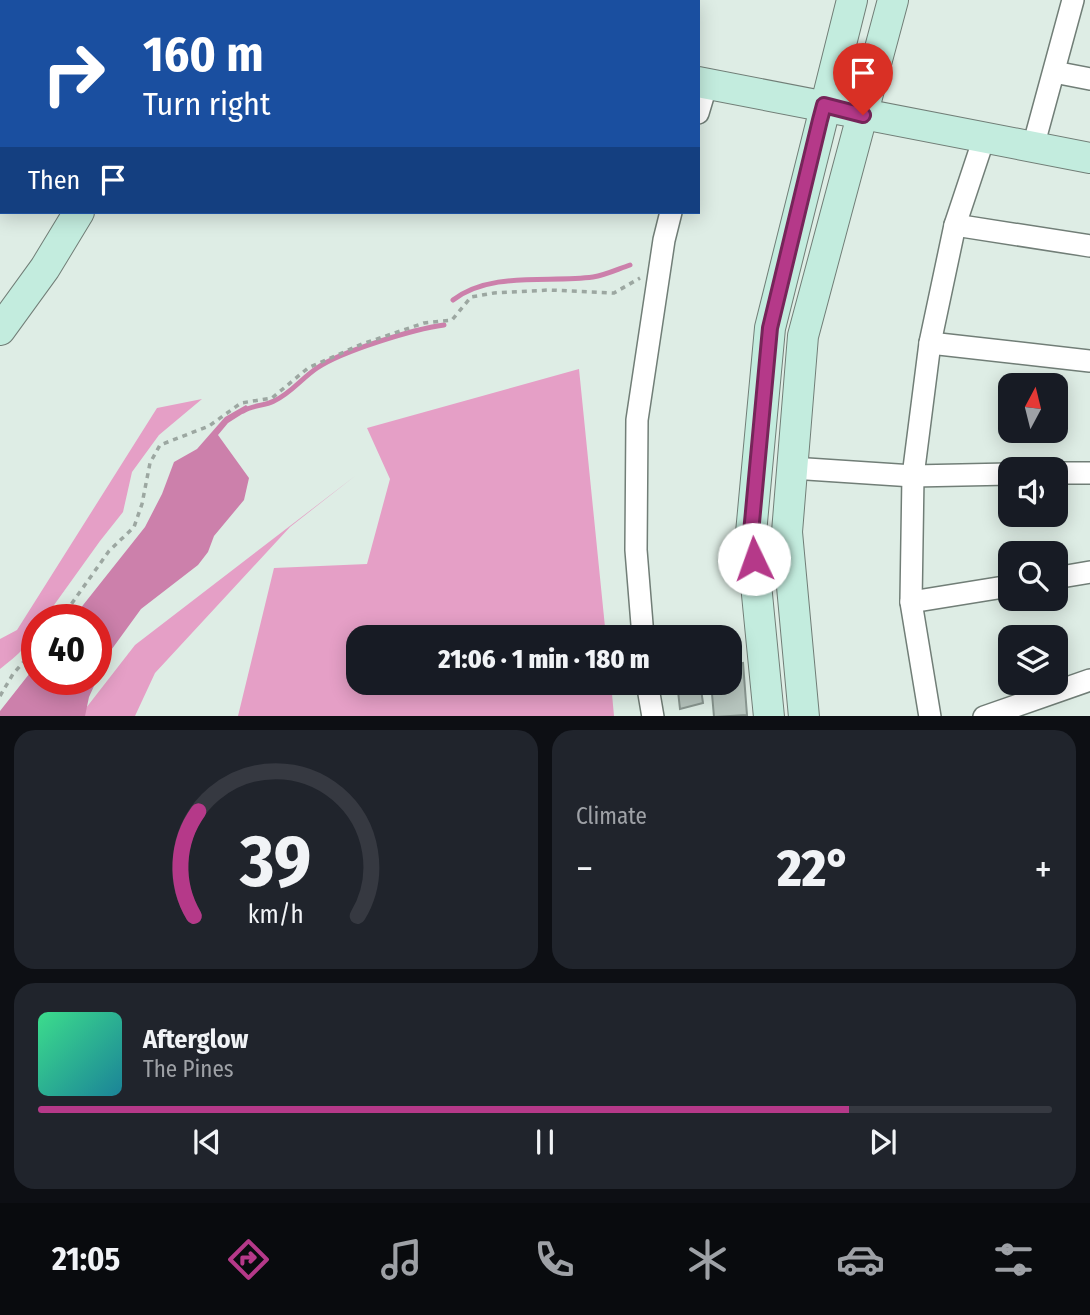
<!DOCTYPE html>
<html lang="en">
<head>
<meta charset="utf-8">
<style>
	:root { --surface:#171b24; --page:#20242c; --text:#f1f3f6; --muted:#9ea1a6; --line:#363941; --accent:#b53989 }
	body { margin:0; font-family:"Fira Sans Condensed",sans-serif; background:var(--page); color:var(--text); height:100vh; display:flex; flex-direction:column; font-size:26px; white-space:nowrap }
	* { box-sizing:border-box; margin:0 }
	p { font-size:23px; color:var(--muted) }
	.icon { flex:none; width:38px; height:38px; fill:none; stroke:currentColor; stroke-width:2; stroke-linecap:round; stroke-linejoin:round }
	.map { position:relative; height:716px; overflow:hidden }
	.sheet { display:flex; flex-direction:column; gap:14px; padding:14px; background:#0d0f14; flex:1 }
	.sheet>* { flex:none }
	.banner { position:absolute; left:0px; top:0px; width:700px; height:214px; box-shadow:0 4px 18px #0003; background:#1a4fa0; color:#fff; overflow:hidden }
	.needle { width:46px; rotate:7deg }
	.fabs { position:absolute; left:998px; top:373px; display:grid; gap:14px }
	.fabs a { display:grid; place-items:center; width:70px; height:70px; border-radius:14px; background:var(--surface); box-shadow:0 4px 18px #0003; font-size:35px }
	.speed { position:absolute; left:21px; top:604px; display:flex; gap:14px; font-size:35px; font-weight:700; text-align:center }
	.speed>* { display:grid; place-content:center; width:91px; height:91px; border-radius:50%; background:var(--surface); box-shadow:0 4px 18px #0003; line-height:1 }
	.speed .limit { border:10px solid #d22; background:#fff; color:#111 }
	.pin { position:absolute; display:grid; place-items:center; width:60px; height:60px; color:#fff; margin:-72px -30px; border-radius:50% 50% 50% 0; rotate:-45deg; box-shadow:0 0 7px #0007 }
	.pin .icon { rotate:45deg }
	.me { position:absolute; width:77px; margin:-38px; rotate:357deg; stroke-linejoin:round; filter:drop-shadow(0 0 5px #0008) }
	.turn { display:flex; align-items:center; gap:24px; height:147px; padding:0 28px; font-size:32px }
	.turn .icon { width:91px; height:91px; stroke-width:2.5 }
	.turn b { display:block; font-size:49px; line-height:60px }
	.then { display:flex; align-items:center; height:66px; padding:0 28px; background:#0003; gap:14px; font-size:26px }
	.big { font-size:52px; font-weight:800; line-height:1.1 }
	.sheet .card { flex:1; display:flex; flex-direction:column; justify-content:center; gap:10px; min-width:0; padding:0 24px; border-radius:21px; background:var(--page) }
	.sheet .dial { align-items:center; gap:0 }
	.dial svg { height:182px; overflow:visible; fill:none; stroke:var(--line); stroke-width:7; stroke-linecap:round; text-anchor:middle }
	.dial text { fill:var(--text); stroke:none }
	.song { display:flex; align-items:center; gap:21px }
	.cover { width:84px; height:84px; border-radius:10px; background:linear-gradient(135deg,hsl(150 70% 55%),hsl(190 70% 35%)) }
	.played { height:7px; border-radius:4px; background:linear-gradient(90deg,var(--accent) 80%,var(--line) 80%) }
	.keys { display:flex; justify-content:space-around; direction:ltr }
	.heat { display:flex; justify-content:space-between; align-items:center; font-size:38px; direction:ltr }
	.sheet .tiles { flex:1; display:grid; gap:14px; grid-template-columns:1fr 1fr }
	.card:last-child { grid-column:span 2 }
	.trip { position:absolute; left:346px; top:625px; width:396px; height:70px; border-radius:21px; background:var(--surface); box-shadow:0 4px 18px #0003; font-weight:800; line-height:70px; text-align:center }
	.dock { display:flex; height:112px; justify-content:space-around; align-items:center; background:#090b0e; color:var(--muted) }
	.dock .icon { width:49px; height:49px }
	.dock .on { color:var(--accent) }
	.dock b { font-size:32px; color:var(--text) }
	.map>svg:first-child { display:block }
</style>
</head>
<body>
<div class="map">
<svg width="1090" height="717" viewBox="0 0 1090 717">
	<rect width="100%" height="100%" fill="#deede5"/>
	<g fill="#e59fc6">
		<path d="M579 369 606 637H359V682L611 683 614 716H238L274 568 367 564 390 479 367 428Z"/>
		<path d="M202 399 159 435 132 472 123 512 100 541 44 619 37 620C37 641 15 657 0 669V639L17 630 157 408Z"/>
		<path d="M355 476 290 527 155 673 135 716 79 717 135 645Z"/>
	</g>
	<path fill="#cc80ab" d="M246 405 250 409 228 423 218 435 249 478 244 500 214 536 208 552 198 565 141 609 109 653 89 697 85 716H0V711L37 664V679H96V620L72 619 145 527 162 494 174 462 197 449 225 417Z"/>
	<g fill="none" stroke-linecap="round" stroke-linejoin="round">
		<g stroke="#cc80ab" stroke-width="5">
			<path d="M453 300C491 271 548 283 593 277 606 275 618 269 630 265"/>
			<path d="M243 411C253 405 264 406 274 401 290 394 302 378 317 368 342 351 414 329 444 325"/>
		</g>
	</g>
	<g fill="#b7c5be" stroke="#88958f" stroke-width="2">
		<path d="M743 663 747 715 714 717 711 682H730V665Z"/>
		<path d="M677 682H700L703 703 680 709Z"/>
	</g>
	<g fill="none" stroke-linecap="round" stroke-linejoin="round">
		<defs>
			<g id="street">
				<path d="M186 0V2"/>
				<path d="M299 0V2"/>
				<path d="M534 2 540 0"/>
				<path d="M673 2 674 0"/>
				<path d="M1054 72 1090 79"/>
				<path d="M698 113 707 83"/>
				<path d="M1033 147 1073 0"/>
				<path d="M955 225 1090 246"/>
				<path d="M930 343 1090 361"/>
				<path d="M792 468 913 476 1010 474"/>
				<path d="M1055 473H1090"/>
				<path d="M1055 578 1090 572"/>
				<path d="M911 602 1010 586"/>
				<path d="M643 637 636 550 637 420 664 240 671 212"/>
				<path d="M647 682 653 717"/>
				<path d="M930 717 911 602 913 476 930 343 955 225 984 138"/>
				<path d="M984 717 1090 680"/>
			</g>
			<g id="secondary">
				<path d="M103 0 104 2"/>
				<path d="M698 82 1090 158"/>
				<path d="M0 330 45 268 79 212"/>
				<path d="M769 717 751 533 770 328 852 0"/>
				<path d="M804 717 787 532 803 336 893 0"/>
			</g>
		</defs>
		<use href="#street" stroke="#717e77" stroke-width="24"/>
		<use href="#secondary" stroke="#717e77" stroke-width="32"/>
		<g stroke="#9ca7a1" stroke-width="3.5" stroke-dasharray="5 5" stroke-linecap="butt">
			<path d="M60 620 109 551 134 527 142 504 150 463 160 445 209 426 241 403 272 398 308 368 362 344 424 323 452 320 471 297 494 293 549 290 614 293 640 278"/>
			<path d="M0 696 13 674 37 647"/>
		</g>
		<use href="#street" stroke="#fff" stroke-width="21"/>
		<use href="#secondary" stroke="#c3ecde" stroke-width="30"/>
	</g>
	<g fill="none" stroke-linecap="round" stroke-linejoin="round">
		<defs>
			<path id="route" d="M754 559 751 533 770 328 820 120 824 105 863 115"/>
		</defs>
		<use href="#route" stroke="#762559" stroke-width="18"/>
		<use href="#route" stroke="#b53989" stroke-width="12"/>
	</g>
</svg>
<div class="fabs">
<a><svg class="needle" viewBox="-14 -14 28 28"><path d="M0-13l5 13h-10z" fill="#e53935"/><path d="M0 13l5-13h-10z" fill="#9ea1a6"/></svg></a>
<a><svg class="icon" aria-label="sound" viewBox="0 0 24 24"><path d="M4 9h4l5-4v14l-5-4H4zM17 9q2 3 0 6"/></svg></a>
<a><svg class="icon" aria-label="search" viewBox="0 0 24 24"><circle cx="10" cy="10" r="6"/><path d="M15 15l6 6"/></svg></a>
<a><svg class="icon" aria-label="layers" viewBox="0 0 24 24"><path d="M12 4l9 5-9 5-9-5zM3 14l9 5 9-5"/></svg></a>
</div>
<div class="speed"><div class="limit">40</div></div>
<div class="pin" style="left:863px;top:115px;background:#d93025"><svg class="icon" aria-label="arrive" viewBox="0 0 24 24"><path d="M6 21V4h12l-3 4 3 4H6"/></svg></div>
<svg class="me" style="left:754px;top:559px" viewBox="-20 -20 40 40"><circle r="19" fill="#fff"/><path d="M0-13L10 11 0 6-10 11z" fill="#b53989"/></svg>
<div class="trip">21:06 · 1 min · 180 m</div>
<div class="banner">
<div class="turn"><svg class="icon" aria-label="right" viewBox="0 0 24 24"><path d="M7 20v-9h11M14 6l5 5-5 5"/></svg><div><b>160 m</b>Turn right</div></div>
<div class="then">Then<svg class="icon" aria-label="arrive" viewBox="0 0 24 24"><path d="M6 21V4h12l-3 4 3 4H6"/></svg></div>
</div>
</div>
<section class="sheet">
<div class="tiles">
<div class="card dial"><svg viewBox="0 0 100 80">
<path d="M14 69A42 42 0 1 1 86 69"/>
<path d="M14 69A42 42 0 0 1 16 23" stroke="#b53989"/>
<text x="50" y="56" font-size="32" font-weight="700">39</text>
<text x="50" y="72" font-size="11">km/h</text>
</svg></div>
<div class="card"><p>Climate</p>
<div class="heat"><a>−</a><b class="big">22°</b><a>+</a></div>
</div>
<div class="card">
<div class="song"><i class="cover"></i><div><b>Afterglow</b><p>The Pines</p></div></div>
<div class="played"></div>
<div class="keys"><svg class="icon" aria-label="previous" viewBox="0 0 24 24"><path d="M18 5L8 12l10 7zM5 5v14"/></svg><svg class="icon" aria-label="pause" viewBox="0 0 24 24"><path d="M8 5v14M16 5v14"/></svg><svg class="icon" aria-label="next" viewBox="0 0 24 24"><path d="M6 5l10 7-10 7zM19 5v14"/></svg></div>
</div>
</div>
</section>
<nav class="dock">
<b>21:05</b>
<svg class="icon on" aria-label="directions" viewBox="0 0 24 24"><path d="M12 3l9 9-9 9-9-9zM9 14v-3h6M13 9l2 2-2 2"/></svg>
<svg class="icon" aria-label="music" viewBox="0 0 24 24"><path d="M9 18V5l10-2v13"/><circle cx="6" cy="18" r="3"/><circle cx="16" cy="16" r="3"/></svg>
<svg class="icon" aria-label="phone" viewBox="0 0 24 24"><path d="M5 4h4l2 5-3 2q2 4 5 5l2-3 5 2v4C11 20 4 13 5 4z"/></svg>
<svg class="icon" aria-label="climate" viewBox="0 0 24 24"><path d="M12 3v18M4 7l16 10M4 17L20 7"/></svg>
<svg class="icon" aria-label="car" viewBox="0 0 24 24"><path d="M5 17H2v-5l4-1 3-4h7l3 4 3 1v5h-3M9 17h6M6 11h13"/><circle cx="7" cy="17" r="2"/><circle cx="17" cy="17" r="2"/></svg>
<svg class="icon" aria-label="filters" viewBox="0 0 24 24"><path d="M4 7h16M4 17h16"/><circle cx="9" cy="7" r="2"/><circle cx="15" cy="17" r="2"/></svg>
</nav>
</body>
</html>
